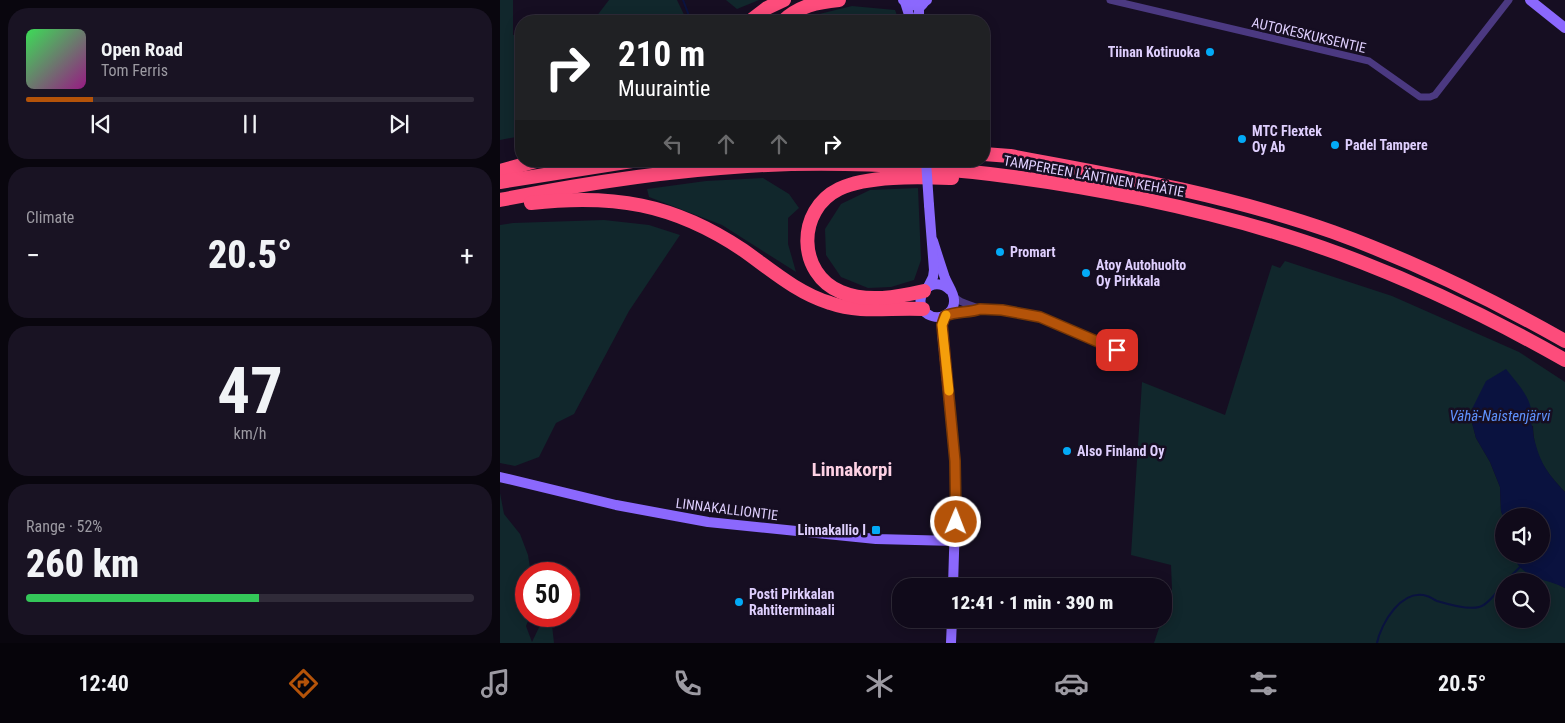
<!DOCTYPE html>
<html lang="en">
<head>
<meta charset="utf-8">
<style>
	:root { --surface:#100a1a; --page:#191323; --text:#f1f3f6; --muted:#9c9aa2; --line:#302b39; --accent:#b45309 }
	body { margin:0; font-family:"Roboto Condensed",sans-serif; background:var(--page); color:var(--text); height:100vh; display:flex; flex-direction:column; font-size:19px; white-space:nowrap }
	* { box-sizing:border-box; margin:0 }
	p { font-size:16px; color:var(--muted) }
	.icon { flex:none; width:28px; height:28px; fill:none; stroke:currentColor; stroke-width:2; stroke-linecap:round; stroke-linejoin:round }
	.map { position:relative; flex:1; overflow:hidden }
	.drawer { display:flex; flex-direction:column; gap:8px; padding:8px; background:#09060e; width:500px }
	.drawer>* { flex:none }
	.hud { position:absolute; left:15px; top:15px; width:475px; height:152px; border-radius:20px; box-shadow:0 2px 12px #0003,0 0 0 1px var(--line); background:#202124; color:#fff; overflow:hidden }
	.controls { position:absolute; left:995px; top:508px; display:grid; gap:10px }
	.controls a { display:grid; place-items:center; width:55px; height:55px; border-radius:50%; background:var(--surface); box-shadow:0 2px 12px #0003,0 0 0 1px var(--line); font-size:25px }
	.speed { position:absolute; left:15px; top:562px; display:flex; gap:10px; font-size:25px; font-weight:700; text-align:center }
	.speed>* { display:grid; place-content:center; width:65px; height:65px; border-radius:50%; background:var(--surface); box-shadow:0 2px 12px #0003,0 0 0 1px var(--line); line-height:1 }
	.speed .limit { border:8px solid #d22; background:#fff; color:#111 }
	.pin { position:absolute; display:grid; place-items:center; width:42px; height:42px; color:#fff; margin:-21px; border-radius:10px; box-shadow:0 2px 8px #0006 }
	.me { position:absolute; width:55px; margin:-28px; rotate:1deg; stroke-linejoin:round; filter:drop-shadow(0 0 4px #0008) }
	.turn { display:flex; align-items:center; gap:18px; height:105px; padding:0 20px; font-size:22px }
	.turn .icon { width:65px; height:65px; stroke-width:2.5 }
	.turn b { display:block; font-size:35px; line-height:42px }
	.lanes { display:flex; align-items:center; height:48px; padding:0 20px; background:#0003; justify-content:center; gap:25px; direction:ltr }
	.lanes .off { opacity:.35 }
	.big { font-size:38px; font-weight:800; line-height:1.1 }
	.drawer .tile { flex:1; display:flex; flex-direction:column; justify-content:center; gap:8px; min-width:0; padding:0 18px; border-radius:20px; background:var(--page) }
	.drawer .dial { align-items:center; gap:0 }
	.dial b { font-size:65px; line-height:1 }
	.song { display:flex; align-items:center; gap:15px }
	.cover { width:60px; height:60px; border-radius:8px; background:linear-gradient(135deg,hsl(130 70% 55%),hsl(310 70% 35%)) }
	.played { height:5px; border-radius:2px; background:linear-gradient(90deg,var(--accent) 15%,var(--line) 15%) }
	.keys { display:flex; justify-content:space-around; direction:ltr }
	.heat { display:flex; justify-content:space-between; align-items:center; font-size:28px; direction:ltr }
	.charge { height:8px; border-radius:4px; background:linear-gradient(90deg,#34c759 52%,var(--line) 0) }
	.trip { position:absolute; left:392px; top:578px; width:280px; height:50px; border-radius:20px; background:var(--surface); box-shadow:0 2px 12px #0003,0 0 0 1px var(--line); font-weight:800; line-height:50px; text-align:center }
	.tab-bar { display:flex; height:80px; justify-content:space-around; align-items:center; background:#06040a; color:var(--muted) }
	.tab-bar .icon { width:35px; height:35px }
	.tab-bar .current { color:var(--accent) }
	.tab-bar b { font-size:22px; color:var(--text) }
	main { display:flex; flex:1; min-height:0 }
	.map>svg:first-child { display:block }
</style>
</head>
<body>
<main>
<section class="drawer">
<div class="tile">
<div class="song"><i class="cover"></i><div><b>Open Road</b><p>Tom Ferris</p></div></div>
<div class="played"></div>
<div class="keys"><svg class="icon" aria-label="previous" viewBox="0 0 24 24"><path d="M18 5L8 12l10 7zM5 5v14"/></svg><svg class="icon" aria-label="pause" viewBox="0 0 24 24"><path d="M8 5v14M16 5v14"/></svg><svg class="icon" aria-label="next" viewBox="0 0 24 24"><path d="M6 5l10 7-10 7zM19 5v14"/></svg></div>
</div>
<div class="tile"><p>Climate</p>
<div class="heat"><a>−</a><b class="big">20.5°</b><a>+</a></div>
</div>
<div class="tile dial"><b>47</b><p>km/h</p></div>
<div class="tile"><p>Range · 52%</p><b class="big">260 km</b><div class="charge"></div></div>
</section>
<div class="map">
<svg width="1065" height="643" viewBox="0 0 1065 643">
	<rect width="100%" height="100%" fill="#160e22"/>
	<g fill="#11272c" fill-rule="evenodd">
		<path d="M0 0H13V35H21V136L0 140Z"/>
		<path d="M109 0H177L187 21H93Z"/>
		<path d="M226 0H259L237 9Z"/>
		<path d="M352 6 395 10 399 21H300L303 18Z"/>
		<path d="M263 178 289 194 299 208 288 218V244L296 272 222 225 149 197 147 189 206 181Z"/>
		<path d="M418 188 421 260 414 280 391 287 368 288 341 277 326 255 325 229 341 204 370 190Z"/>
		<path d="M104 220 149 225 180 235 129 311 74 414 56 423 39 457 15 466 0 463V225L13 223Z"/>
		<path d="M785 261 892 296 1019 352 1065 382V492C1045 471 1034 456 1033 426L971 419 976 438 990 462 1000 487 1001 511 1004 519V554H1011C1014 558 1017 564 1020 567 1033 578 1051 580 1065 588V643H654L662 619H664V613L672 589 671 565 631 555 642 382 725 415 772 265 780 268ZM1004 581H1041V619H1004Z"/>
		<path d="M0 493 4 514 20 534 28 555 31 574H26V616H30L26 626 32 642 44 617 51 616 54 643H0Z"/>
	</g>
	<path fill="#0a123f" d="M1006 369C1016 382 1038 404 1029 420 1035 428 1032 434 1035 442 1041 465 1049 475 1065 492V588C1050 580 1033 580 1021 568 1017 564 1014 558 1011 554H1041V516H1004V519L1001 511 1000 487 990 462 976 438 971 419 972 409 986 381Z"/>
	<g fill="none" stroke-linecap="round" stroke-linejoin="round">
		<g stroke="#0a123f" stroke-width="2">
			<path d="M183 0 191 21"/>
			<path d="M1006 581 1020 567"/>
			<path d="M877 643C881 623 902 588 927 596 931 597 934 600 937 601 947 604 969 610 979 607 988 605 997 591 1004 584"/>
		</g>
		<g stroke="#4b3981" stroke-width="7">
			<path d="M610 0 869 61 920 97H930L935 95 1009 0"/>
			<path d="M453 295C461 305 470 303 480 309"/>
			<path d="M447 314C478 307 509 309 540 317L629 355"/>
		</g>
		<g stroke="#8b68fd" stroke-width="10">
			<path d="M403 0C411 7 419 7 427 0"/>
			<path d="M1030 0 1065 28"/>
			<path d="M405 2 411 21"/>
			<path d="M419 21V8L423 4"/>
			<path d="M433 241C437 254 441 266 445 278 448 285 454 293 454 300 455 315 437 322 426 313 410 298 432 273 450 290"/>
			<path d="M428 287 433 277 434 270 429 205"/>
			<path d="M445 316 442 325V332L455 461 456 488 453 586"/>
			<path d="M0 477 116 505 208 522 376 539 455 541"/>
			<path d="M451 643 452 619"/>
		</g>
		<g stroke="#fd4c7b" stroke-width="14">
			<path d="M250 21 267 8 284 0"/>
			<path d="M283 21C299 6 317 2 339 0"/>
			<path d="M484 154 510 156C619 176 728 195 833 232 913 261 991 299 1065 341"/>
			<path d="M0 171 36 161"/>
			<path d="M0 182 132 161"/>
			<path d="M0 200C81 184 164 171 247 166 380 158 512 172 643 199 710 213 775 230 840 254 918 283 993 319 1065 360"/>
			<path d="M31 203C113 194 173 203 243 250 270 269 297 293 330 303 361 314 391 307 423 309"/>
			<path d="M424 291C398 297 367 303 341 292 297 274 296 210 339 189 368 175 420 177 452 178"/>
		</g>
		<path stroke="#8b68fd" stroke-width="10" d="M426 161 429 205"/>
	</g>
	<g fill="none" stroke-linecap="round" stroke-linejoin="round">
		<defs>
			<path id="route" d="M456 522 455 461 442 325 445 316C456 311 469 313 480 309L502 310 540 317 617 350"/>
		</defs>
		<use href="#route" stroke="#753606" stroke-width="12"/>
		<use href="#route" stroke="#b45309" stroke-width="9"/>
		<path stroke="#f59e0b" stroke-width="9" d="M446 315 442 325 449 391"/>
	</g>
	<g fill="#03aaf7" stroke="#160e22" stroke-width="2">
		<circle cx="710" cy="52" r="5"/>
		<circle cx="742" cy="139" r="5"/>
		<circle cx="835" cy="145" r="5"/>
		<circle cx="500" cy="252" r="5"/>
		<circle cx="586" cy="273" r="5"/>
		<circle cx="567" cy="451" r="5"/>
		<rect x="371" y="525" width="10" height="10" rx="2.5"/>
		<circle cx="239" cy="602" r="5"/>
	</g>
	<g text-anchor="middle" stroke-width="5" stroke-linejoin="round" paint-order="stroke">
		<g font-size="14" fill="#dfcffe" stroke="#160e22">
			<text transform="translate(809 35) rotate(13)" y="5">AUTOKESKUKSENTIE</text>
			<text transform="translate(594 176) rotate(10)" y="5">TAMPEREEN LÄNTINEN KEHÄTIE</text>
			<text transform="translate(227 509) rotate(7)" y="5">LINNAKALLIONTIE</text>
		</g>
		<g font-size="14" font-weight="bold" fill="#dfcffe" stroke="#160e22" text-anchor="start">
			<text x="700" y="57" text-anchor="end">Tiinan Kotiruoka</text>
			<text x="752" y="136">MTC Flextek<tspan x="752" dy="16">Oy Ab</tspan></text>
			<text x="845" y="150">Padel Tampere</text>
			<text x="510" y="257">Promart</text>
			<text x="596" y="270">Atoy Autohuolto<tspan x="596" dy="16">Oy Pirkkala</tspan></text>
			<text x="577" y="456">Also Finland Oy</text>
			<text x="366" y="535" text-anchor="end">Linnakallio I</text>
			<text x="249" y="599">Posti Pirkkalan<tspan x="249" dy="16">Rahtiterminaali</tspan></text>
		</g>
		<g font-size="15" font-style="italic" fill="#5f92fd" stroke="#160e22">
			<text x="1000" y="421">Vähä-Naistenjärvi</text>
		</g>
		<g font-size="19" font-weight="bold" fill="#fed1e4" stroke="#160e22">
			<text x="352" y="476">Linnakorpi</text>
		</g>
	</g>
</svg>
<div class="controls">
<a><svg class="icon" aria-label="sound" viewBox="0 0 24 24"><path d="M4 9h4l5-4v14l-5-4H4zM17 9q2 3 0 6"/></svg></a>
<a><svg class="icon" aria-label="search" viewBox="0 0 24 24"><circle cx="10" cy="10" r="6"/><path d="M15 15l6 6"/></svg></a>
</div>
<div class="speed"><div class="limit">50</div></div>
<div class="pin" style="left:617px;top:350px;background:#d93025"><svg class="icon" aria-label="arrive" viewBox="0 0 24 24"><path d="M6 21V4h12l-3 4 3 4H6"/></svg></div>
<svg class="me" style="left:456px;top:522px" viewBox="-20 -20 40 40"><circle r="17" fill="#b45309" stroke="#fff" stroke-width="3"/><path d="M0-11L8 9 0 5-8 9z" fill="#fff"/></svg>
<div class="trip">12:41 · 1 min · 390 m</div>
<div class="hud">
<div class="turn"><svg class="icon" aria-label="right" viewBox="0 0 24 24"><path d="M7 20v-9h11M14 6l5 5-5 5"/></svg><div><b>210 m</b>Muuraintie</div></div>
<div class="lanes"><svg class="icon off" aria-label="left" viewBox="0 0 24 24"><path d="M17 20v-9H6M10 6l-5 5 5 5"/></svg><svg class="icon off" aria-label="ahead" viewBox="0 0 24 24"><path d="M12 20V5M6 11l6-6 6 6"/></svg><svg class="icon off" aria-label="ahead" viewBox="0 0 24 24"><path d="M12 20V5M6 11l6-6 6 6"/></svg><svg class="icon" aria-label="right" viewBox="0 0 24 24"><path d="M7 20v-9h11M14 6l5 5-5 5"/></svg></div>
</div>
</div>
</main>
<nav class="tab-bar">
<b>12:40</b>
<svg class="icon current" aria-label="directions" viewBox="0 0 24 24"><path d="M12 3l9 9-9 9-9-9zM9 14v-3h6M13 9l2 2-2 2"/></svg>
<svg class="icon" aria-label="music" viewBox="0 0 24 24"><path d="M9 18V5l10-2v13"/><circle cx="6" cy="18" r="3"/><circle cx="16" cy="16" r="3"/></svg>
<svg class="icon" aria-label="phone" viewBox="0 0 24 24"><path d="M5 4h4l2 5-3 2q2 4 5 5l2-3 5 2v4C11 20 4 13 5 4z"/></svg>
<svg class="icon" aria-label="climate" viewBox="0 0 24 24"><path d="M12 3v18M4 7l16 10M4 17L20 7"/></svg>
<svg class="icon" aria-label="car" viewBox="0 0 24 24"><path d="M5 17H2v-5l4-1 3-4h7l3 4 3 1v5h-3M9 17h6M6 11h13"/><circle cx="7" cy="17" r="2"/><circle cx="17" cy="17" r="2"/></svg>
<svg class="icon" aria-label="filters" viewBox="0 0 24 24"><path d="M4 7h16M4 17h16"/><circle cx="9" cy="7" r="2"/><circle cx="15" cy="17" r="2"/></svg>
<b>20.5°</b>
</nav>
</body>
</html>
